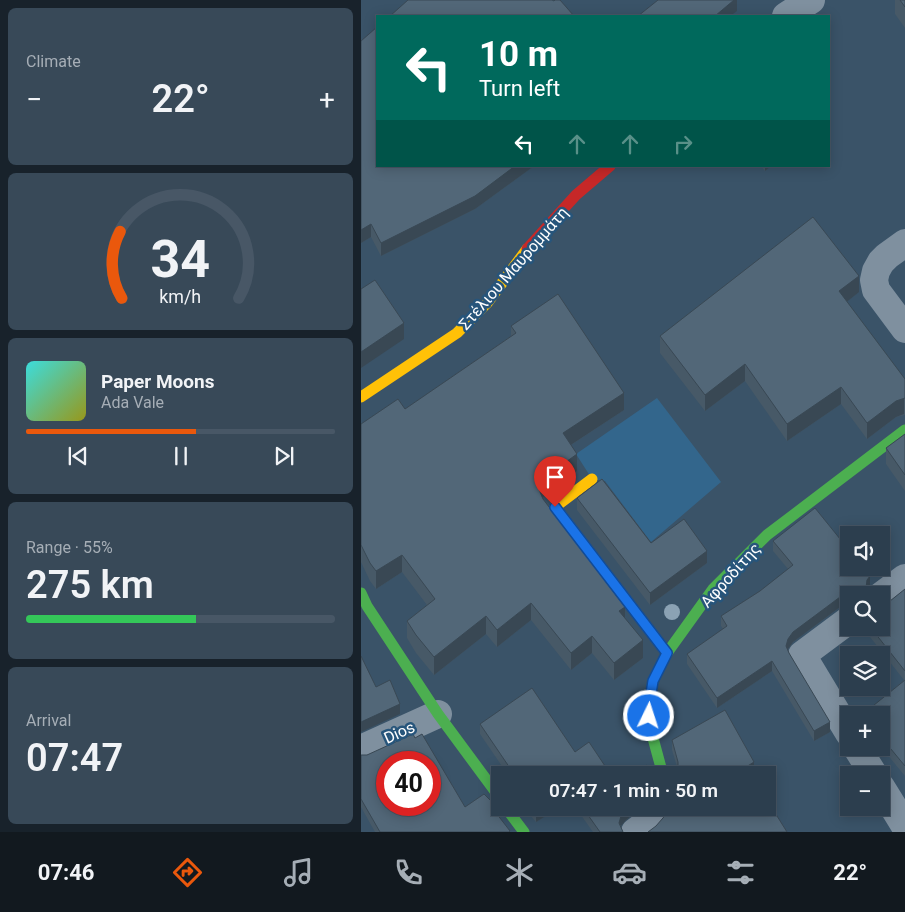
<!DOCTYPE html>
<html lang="en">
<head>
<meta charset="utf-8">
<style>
	:root { --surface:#2c3e4e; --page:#384958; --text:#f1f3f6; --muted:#a6aeb6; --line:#485766; --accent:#ea580c }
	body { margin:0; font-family:Roboto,sans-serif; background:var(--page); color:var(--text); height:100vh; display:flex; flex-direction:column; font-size:19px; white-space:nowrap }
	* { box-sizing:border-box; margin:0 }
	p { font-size:16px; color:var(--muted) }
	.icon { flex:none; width:28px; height:28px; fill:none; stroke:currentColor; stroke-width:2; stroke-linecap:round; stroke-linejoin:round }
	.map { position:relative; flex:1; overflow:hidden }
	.sheet { display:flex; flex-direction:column; gap:8px; padding:8px; background:#18222b; width:361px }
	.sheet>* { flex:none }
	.banner { position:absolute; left:15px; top:15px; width:454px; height:152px; border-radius:0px; box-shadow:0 2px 12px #0003,0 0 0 1px var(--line); background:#00695c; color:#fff; overflow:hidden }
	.controls { position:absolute; left:479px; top:526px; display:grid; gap:10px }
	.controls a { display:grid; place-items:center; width:50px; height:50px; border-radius:0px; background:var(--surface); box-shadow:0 2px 12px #0003,0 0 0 1px var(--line); font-size:25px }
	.speed { position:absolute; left:15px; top:751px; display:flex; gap:10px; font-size:25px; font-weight:700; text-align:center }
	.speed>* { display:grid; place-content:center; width:65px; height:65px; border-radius:50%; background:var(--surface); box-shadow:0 2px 12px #0003,0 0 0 1px var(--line); line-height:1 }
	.speed .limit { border:8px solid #d22; background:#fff; color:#111 }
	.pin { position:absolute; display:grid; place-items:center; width:42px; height:42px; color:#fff; margin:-51px -21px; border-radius:50% 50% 50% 0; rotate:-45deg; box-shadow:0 0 5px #0007 }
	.pin .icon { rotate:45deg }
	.me { position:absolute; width:55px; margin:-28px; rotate:4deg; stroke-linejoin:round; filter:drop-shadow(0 0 4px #0008) }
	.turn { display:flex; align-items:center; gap:18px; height:105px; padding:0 20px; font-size:22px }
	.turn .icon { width:65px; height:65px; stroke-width:2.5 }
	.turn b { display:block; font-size:35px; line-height:42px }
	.lanes { display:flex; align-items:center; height:48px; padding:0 20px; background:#0003; justify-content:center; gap:25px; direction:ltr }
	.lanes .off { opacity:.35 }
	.big { font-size:38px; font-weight:600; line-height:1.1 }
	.sheet .tile { flex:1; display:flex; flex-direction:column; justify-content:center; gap:8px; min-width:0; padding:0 18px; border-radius:8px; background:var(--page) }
	.sheet .dial { align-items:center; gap:0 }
	.dial svg { height:130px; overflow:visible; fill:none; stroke:var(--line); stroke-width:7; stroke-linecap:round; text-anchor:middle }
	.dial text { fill:var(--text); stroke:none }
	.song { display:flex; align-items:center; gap:15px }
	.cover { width:60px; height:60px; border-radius:8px; background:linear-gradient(135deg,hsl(180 70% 55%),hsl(60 70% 35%)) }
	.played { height:5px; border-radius:2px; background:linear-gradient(90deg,var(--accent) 55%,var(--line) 55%) }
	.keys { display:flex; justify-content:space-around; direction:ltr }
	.heat { display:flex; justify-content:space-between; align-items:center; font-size:28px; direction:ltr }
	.charge { height:8px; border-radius:4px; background:linear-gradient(90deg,#34c759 55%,var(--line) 0) }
	.trip { position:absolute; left:130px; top:766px; width:285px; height:50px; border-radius:0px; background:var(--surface); box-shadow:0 2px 12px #0003,0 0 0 1px var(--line); font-weight:600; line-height:50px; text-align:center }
	.tab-bar { display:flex; height:80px; justify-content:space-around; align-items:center; background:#12191f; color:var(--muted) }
	.tab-bar .icon { width:35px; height:35px }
	.tab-bar .selected { color:var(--accent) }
	.tab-bar b { font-size:22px; color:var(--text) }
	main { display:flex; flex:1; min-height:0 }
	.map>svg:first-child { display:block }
</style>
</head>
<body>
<main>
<section class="sheet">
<div class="tile"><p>Climate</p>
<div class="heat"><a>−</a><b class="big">22°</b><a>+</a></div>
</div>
<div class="tile dial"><svg viewBox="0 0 100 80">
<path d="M14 69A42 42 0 1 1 86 69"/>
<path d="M14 69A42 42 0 0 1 13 28" stroke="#ea580c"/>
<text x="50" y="56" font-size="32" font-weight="700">34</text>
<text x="50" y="72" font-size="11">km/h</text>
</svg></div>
<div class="tile">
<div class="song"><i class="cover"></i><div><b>Paper Moons</b><p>Ada Vale</p></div></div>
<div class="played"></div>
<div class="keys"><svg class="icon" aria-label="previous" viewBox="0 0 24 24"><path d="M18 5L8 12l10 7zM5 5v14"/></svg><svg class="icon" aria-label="pause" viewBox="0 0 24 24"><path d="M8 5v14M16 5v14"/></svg><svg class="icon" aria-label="next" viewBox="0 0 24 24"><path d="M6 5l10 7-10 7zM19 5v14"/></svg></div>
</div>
<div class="tile"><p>Range · 55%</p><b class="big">275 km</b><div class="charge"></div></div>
<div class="tile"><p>Arrival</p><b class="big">07:47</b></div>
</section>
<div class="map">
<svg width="544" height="832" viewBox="0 0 544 832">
	<rect width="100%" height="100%" fill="#3a5368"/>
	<path fill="#33668c" d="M296 398 360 482 290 542 244 481 231 479 215 454Z"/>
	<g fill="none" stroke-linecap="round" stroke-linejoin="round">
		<g stroke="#7f909f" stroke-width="28">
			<path d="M425 16 450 0"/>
			<path d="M544 243 526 256 520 262 515 271 513 280 515 290 544 329"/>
			<path d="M520 596 544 578"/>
			<path d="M488 620 441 655 488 733"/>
			<path d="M496 748 513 775"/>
			<path d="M0 749 77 714"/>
			<path d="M520 787 544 826"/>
			<path d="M274 832C284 825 292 818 298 808"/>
		</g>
		<g stroke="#4caf50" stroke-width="11">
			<path d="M0 593 6 606 77 714 139 798"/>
			<path d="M302 775 289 727 288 706 292 681 306 653 352 589 406 535 544 430"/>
			<path d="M145 808 163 832"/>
		</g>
		<g stroke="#ffc107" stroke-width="11">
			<path d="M0 397 96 333 127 302 166 249"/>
			<path d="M231 479 194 507 306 653"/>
		</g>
		<path stroke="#c62828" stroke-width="11" d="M166 249 215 195 249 166"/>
	</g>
	<circle fill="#8ba2b4" cx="311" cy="612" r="8"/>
	<g fill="#475967">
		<path d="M534 0H544V28L534 14Z"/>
		<path d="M16 166H173L114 209 20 256 10 237 0 243Z"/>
		<path d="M400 166H410L404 171Z"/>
		<path d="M498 292 485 302 544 379V415L535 417 506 439 480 404 426 441 384 381 344 411 299 353V336Z"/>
		<path d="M150 326 263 410 210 445 216 471 184 495 181 499 264 618 282 658 253 680 231 653 210 670 170 620 136 647 125 634 73 675 55 653 46 638V621L66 605 41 572 15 589 9 581 0 562V424L44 409 150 336Z"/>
		<path d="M544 434V491L525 464V448Z"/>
		<path d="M216 498 290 543 346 563 289 605 216 510Z"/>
		<path d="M412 541 509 586 506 590 508 595H488V605L479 607 432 642 427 649 428 653 469 732 453 741 411 671 356 708 326 664V654L362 629 360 626V616L399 591 427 569 412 551Z"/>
		<path d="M544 589V776L520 747V715H502L543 680 502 628H520L529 601Z"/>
		<path d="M119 724 214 752 250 775H147L119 734Z"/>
		<path d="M54 738 104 807 132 809 149 832H14L0 807V755H6Z"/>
		<path d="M311 740 393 771 389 774 317 770 311 750Z"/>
		<path d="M163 808H198L175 822Z"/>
		<path d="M215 808H279L265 820 260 826 262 832H232Z"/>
	</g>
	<g fill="#394854">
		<path d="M373 0H376V11L369 16H354Z"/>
		<path d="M154 166H173L114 209 20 256V243Z"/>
		<path d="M404 166H410L404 171Z"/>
		<path d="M10 224V237L0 243V230Z"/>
		<path d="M498 276V292L478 308V291Z"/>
		<path d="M43 323V339L0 368V352Z"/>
		<path d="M384 364V381L344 411V395Z"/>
		<path d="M480 387V404L426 441V424Z"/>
		<path d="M263 393V410L202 450V433Z"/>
		<path d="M543 398V414L535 417 506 439V423L535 401Z"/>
		<path d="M216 454V471L184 495 179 501V484L184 477Z"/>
		<path d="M346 551V563L289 605V593Z"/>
		<path d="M41 555V572L15 589V571Z"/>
		<path d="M509 576V586L506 590 505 588 506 580Z"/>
		<path d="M487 594V604L479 607 432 642 427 649 425 656V646L427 639 432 632 479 597Z"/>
		<path d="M170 603V620L136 647V630Z"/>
		<path d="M264 607V624L258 611Z"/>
		<path d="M125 616V634L73 675V657Z"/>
		<path d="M231 636V653L210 670V653Z"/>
		<path d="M282 640V658L253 680V663Z"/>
		<path d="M411 661V671L356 708V698Z"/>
		<path d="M39 704V714L0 732V722Z"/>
		<path d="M469 722V732L453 741V731Z"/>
		<path d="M393 762V771L387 775 385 767Z"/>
		<path d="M183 808H198L175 822V813Z"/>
		<path d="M268 808H279L265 820 260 826 258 823 260 816 265 810Z"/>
	</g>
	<g fill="#526778" stroke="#394854" fill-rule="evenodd">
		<path d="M47 0H191L193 1 194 0H199L213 16H29Z"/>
		<path d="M297 0H373L354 16H277Z"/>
		<path d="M539 0H544V7Z"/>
		<path d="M16 27V166H154L114 196 20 243 10 224 0 230V41Z"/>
		<path d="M452 217 498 276 478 291 544 379V398L535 401 506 423 480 387 426 424 384 364 344 395 299 336Z"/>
		<path d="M14 280 43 323 0 352V289Z"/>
		<path d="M197 294 263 393 202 433 216 454 184 477 179 484V492L182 499 264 607 258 611 282 640 253 663 231 636 210 653 170 603 136 630 125 616 73 657 55 635 46 621 74 599 41 555 15 571 9 563 0 545V424L37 399 44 409 155 333 150 326Z"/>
		<path d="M544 434V475L525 448Z"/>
		<path d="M241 479 290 543 323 519 346 551 289 593 216 498Z"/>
		<path d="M454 508 488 550V568H502L509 576 506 580 505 588 508 595 487 594 479 597 432 632 427 639 425 646 428 653 469 722 453 731 411 661 356 698 326 654 366 626 360 616 399 591 432 565 412 541Z"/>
		<path d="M544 589V671L510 628H520V601L528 599 529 601Z"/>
		<path d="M0 656 15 687 29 680 39 704 0 722Z"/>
		<path d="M544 680V766L520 737V715H502V714Z"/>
		<path d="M171 688 214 752 228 742 250 775H150L153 774 119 724Z"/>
		<path d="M364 710 393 762 385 767 390 775H314L317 770V762L311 740Z"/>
		<path d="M52 734 54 738 61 734 104 807 123 794 130 801 132 809 149 831 148 832H19L0 799V755H6ZM26 762H69V805H26Z"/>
		<path d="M286 765 290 775H271Z"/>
		<path d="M406 800 426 832H287L295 826 308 811 310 808H406Z"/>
		<path d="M171 808H183L175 813Z"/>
		<path d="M222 808H268L265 810 260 816 258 823 262 832H239Z"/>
	</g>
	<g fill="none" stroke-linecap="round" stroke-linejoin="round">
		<defs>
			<path id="route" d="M194 507 306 653 292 681 288 706V716"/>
		</defs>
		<use href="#route" stroke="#114b97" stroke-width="12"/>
		<use href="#route" stroke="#1a73e8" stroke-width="9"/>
	</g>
	<g text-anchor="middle" stroke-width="5" stroke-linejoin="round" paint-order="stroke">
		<g font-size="16" fill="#fff" stroke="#27557b">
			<text transform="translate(152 268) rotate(-49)" y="6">Στέλιου Μαυρομμάτη</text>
			<text transform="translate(369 575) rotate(-48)" y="6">Αφροδίτης</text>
			<text transform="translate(38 732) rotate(-24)" y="6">Dios</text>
		</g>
	</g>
</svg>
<div class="controls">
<a><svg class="icon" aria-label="sound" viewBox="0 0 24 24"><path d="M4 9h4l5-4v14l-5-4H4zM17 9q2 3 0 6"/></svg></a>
<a><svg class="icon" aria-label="search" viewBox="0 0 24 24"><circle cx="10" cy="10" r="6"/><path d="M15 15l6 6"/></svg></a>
<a><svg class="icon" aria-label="layers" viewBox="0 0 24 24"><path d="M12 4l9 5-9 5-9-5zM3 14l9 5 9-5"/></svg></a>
<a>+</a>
<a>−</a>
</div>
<div class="speed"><div class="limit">40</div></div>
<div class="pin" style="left:194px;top:507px;background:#d93025"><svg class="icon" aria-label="arrive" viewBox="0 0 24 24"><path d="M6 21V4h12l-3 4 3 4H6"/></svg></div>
<svg class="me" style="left:288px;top:716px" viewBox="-20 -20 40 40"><circle r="17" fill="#1a73e8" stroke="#fff" stroke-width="3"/><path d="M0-11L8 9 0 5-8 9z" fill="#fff"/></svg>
<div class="trip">07:47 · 1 min · 50 m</div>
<div class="banner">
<div class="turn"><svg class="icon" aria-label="left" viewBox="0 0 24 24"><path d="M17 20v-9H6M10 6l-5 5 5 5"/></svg><div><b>10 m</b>Turn left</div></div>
<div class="lanes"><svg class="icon" aria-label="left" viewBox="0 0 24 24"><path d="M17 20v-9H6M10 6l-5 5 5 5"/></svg><svg class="icon off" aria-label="ahead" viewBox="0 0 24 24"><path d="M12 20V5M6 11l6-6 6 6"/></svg><svg class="icon off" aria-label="ahead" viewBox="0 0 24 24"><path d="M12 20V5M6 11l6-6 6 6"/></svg><svg class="icon off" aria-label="right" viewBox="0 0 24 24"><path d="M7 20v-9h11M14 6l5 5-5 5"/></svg></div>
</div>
</div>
</main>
<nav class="tab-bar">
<b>07:46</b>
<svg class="icon selected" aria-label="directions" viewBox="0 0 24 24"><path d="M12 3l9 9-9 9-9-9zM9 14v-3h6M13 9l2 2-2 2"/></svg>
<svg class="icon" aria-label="music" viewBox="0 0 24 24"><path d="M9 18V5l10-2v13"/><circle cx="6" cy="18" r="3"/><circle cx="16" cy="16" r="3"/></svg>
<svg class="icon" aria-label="phone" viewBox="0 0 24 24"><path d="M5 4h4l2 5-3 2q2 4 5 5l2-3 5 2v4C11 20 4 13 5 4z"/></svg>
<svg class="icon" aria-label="climate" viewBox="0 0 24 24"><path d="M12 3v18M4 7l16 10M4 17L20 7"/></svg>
<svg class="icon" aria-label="car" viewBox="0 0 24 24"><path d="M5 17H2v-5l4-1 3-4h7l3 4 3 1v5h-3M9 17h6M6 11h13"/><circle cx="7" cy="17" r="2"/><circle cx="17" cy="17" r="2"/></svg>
<svg class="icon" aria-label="filters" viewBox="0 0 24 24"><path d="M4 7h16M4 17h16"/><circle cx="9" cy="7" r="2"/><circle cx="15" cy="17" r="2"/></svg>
<b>22°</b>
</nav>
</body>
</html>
